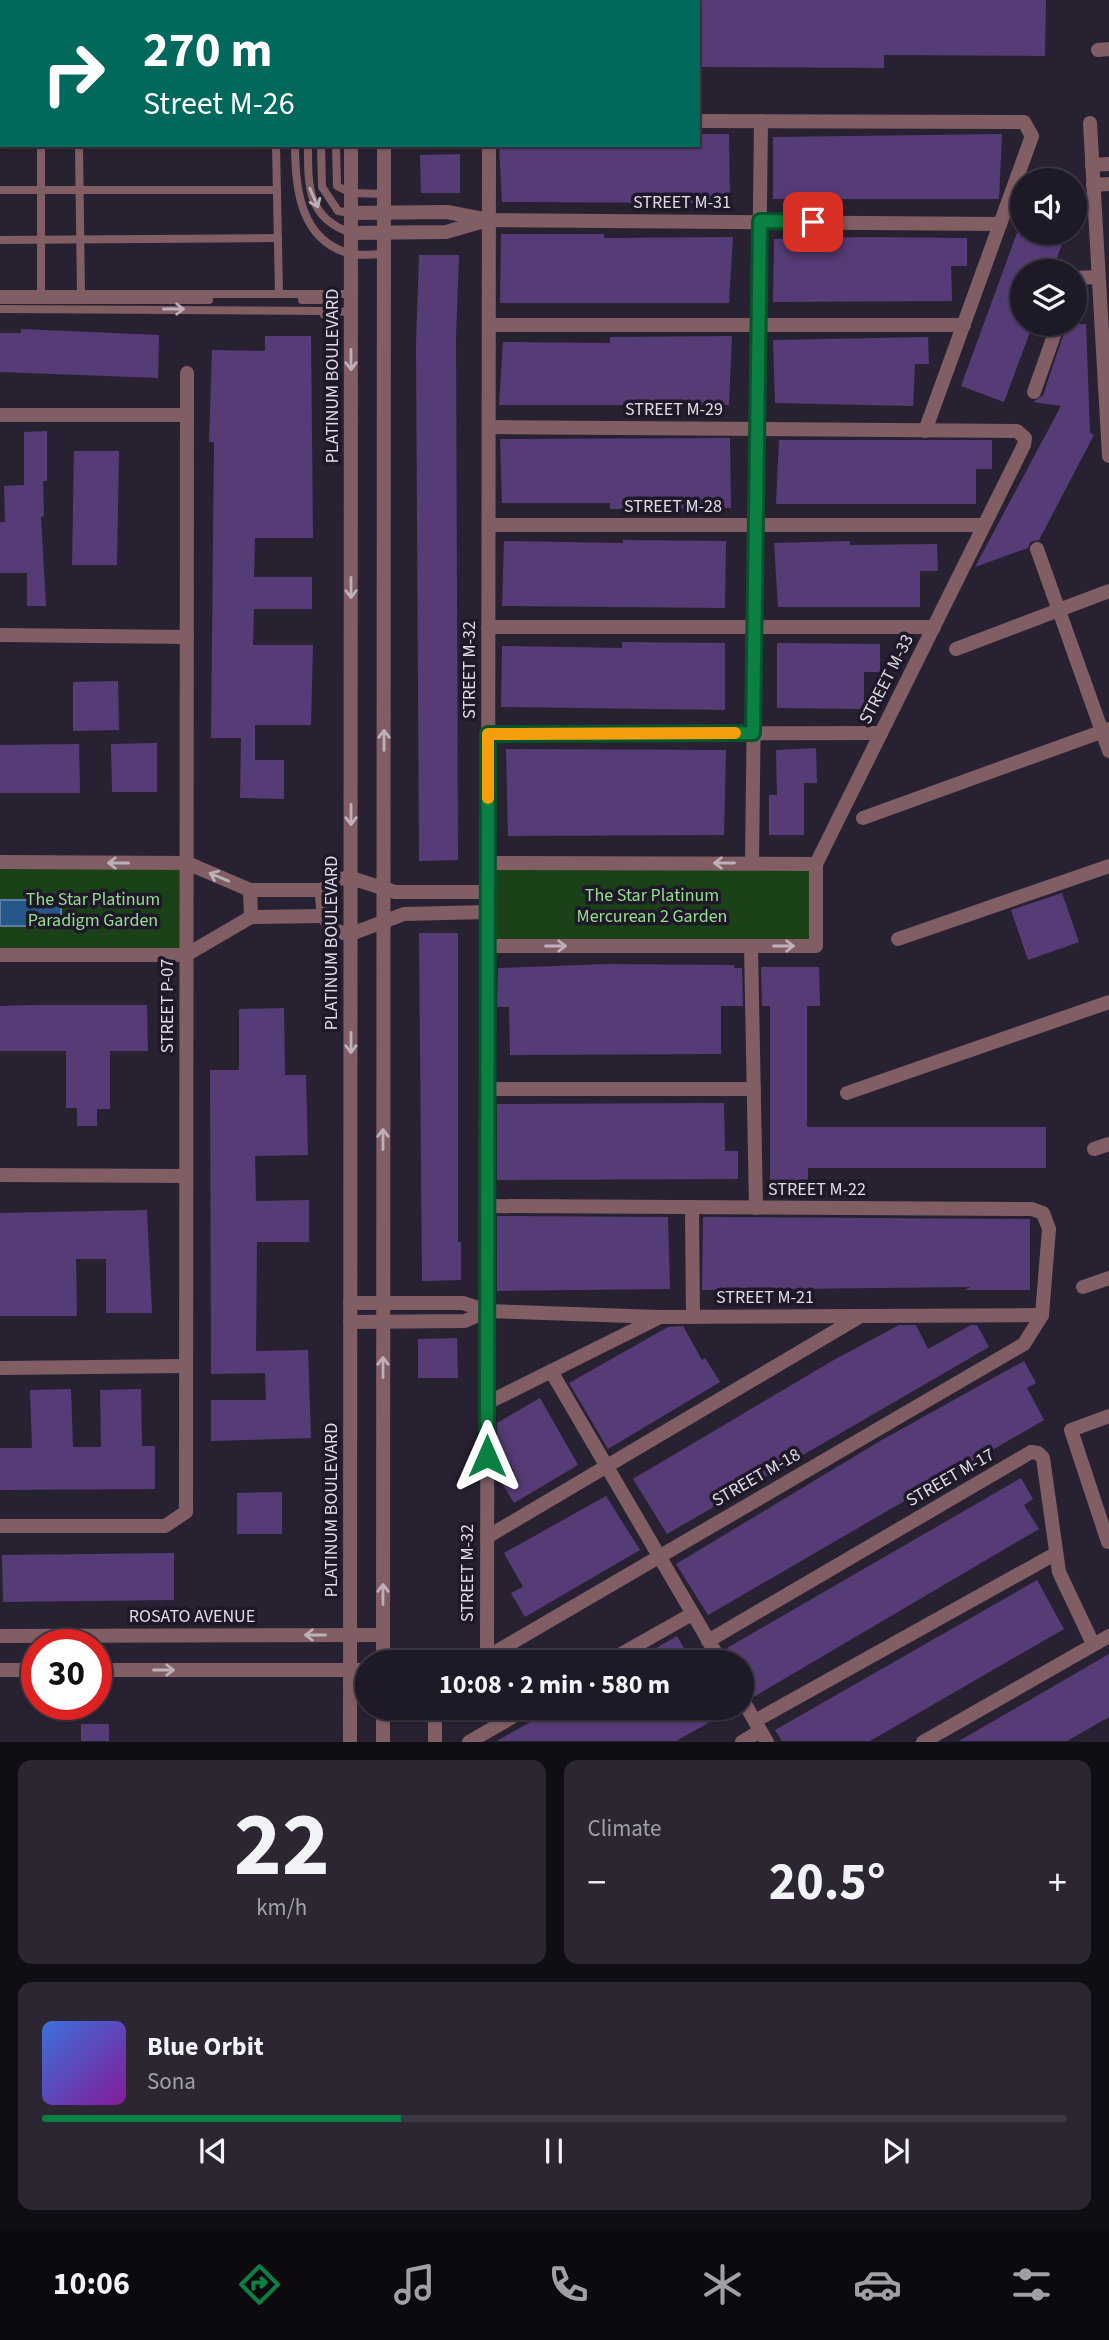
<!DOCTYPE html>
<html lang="en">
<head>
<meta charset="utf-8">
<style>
	:root { --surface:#1e1926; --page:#2b2632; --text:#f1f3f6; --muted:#a1a0a7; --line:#3c3843; --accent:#0b8043 }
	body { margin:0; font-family:"Source Sans 3",sans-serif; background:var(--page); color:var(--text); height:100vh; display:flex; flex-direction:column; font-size:26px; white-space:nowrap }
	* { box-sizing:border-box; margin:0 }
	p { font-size:23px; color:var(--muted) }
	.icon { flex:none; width:38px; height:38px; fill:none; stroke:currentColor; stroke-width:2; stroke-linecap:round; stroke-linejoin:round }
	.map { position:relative; height:1742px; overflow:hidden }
	.drawer { display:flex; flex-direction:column; gap:18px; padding:18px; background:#100e15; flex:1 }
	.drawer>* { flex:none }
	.hud { position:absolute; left:0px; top:0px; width:700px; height:147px; box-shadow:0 2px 5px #0004,0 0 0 2px var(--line); background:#00695c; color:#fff; overflow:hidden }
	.tools { position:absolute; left:1010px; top:168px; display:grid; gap:14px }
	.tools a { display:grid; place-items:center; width:77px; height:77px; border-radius:50%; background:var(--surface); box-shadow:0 2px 5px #0004,0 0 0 2px var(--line); font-size:35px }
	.speed { position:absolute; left:21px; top:1629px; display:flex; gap:14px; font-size:35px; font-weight:700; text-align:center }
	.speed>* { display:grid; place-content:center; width:91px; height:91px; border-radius:50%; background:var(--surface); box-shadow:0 2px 5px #0004,0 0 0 2px var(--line); line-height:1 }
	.speed .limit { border:10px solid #d22; background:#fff; color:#111 }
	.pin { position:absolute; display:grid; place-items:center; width:60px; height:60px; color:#fff; margin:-30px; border-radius:14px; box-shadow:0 4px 10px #0006 }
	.me { position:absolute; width:77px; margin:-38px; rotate:0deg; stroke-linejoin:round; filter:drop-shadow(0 0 5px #0008) }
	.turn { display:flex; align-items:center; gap:24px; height:147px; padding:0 28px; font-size:32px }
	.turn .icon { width:91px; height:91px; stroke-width:2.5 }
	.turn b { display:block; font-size:49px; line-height:60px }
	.big { font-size:52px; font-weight:700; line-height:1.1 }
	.drawer .tile { flex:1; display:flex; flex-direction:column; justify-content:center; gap:10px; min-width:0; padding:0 24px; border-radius:14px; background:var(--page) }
	.drawer .dial { align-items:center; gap:0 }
	.dial b { font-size:91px; line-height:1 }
	.song { display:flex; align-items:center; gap:21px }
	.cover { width:84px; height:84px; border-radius:10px; background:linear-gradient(135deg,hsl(220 70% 55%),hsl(290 70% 35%)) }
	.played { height:7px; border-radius:4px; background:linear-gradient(90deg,var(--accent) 35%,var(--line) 35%) }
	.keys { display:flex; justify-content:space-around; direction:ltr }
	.heat { display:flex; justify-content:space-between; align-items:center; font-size:38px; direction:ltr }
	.drawer .tiles { flex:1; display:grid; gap:18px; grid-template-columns:1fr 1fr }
	.tile:last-child { grid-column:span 2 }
	.trip { position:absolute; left:355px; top:1650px; width:399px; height:70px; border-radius:35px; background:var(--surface); box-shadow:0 2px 5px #0004,0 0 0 2px var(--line); font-weight:700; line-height:70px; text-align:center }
	.tabs { display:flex; height:112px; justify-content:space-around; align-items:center; background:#0c0a0f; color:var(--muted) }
	.tabs .icon { width:49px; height:49px }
	.tabs .active { color:var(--accent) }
	.tabs b { font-size:32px; color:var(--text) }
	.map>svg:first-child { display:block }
</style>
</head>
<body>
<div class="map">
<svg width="1109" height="1742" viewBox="0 0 1109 1742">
	<rect width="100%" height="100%" fill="#282132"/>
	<g fill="#1b4118">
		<path d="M0 862 187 863 186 955H0Z"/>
		<path d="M488 863 816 864V946H488Z"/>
	</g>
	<rect fill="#275689" stroke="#5e7ea5" stroke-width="2" x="0" y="900" width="61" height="26"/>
	<g fill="#563c77">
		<path d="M698 0H1046L1045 56 884 55V68L698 67Z"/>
		<path d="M698 134H729L730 203 502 202 499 145H698Z"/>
		<path d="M1002 134 999 199H773V137Z"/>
		<path d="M460 154V193H421L420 155Z"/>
		<path d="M1017 233H1066L1052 271H1022V324H1033L1004 402 961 386Z"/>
		<path d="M501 234H604V238L733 237 729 303H500Z"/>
		<path d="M864 237 967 238V266H951L952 301 773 302 774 239Z"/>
		<path d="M419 255H459L456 337 458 860 419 861 416 343Z"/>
		<path d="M1067 324H1086L1090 433 1094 435 1039 540 1030 542 1028 548 975 567 1061 406 1033 402 1043 395Z"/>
		<path d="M21 329 159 335 158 378 0 372V333H21Z"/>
		<path d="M265 336H311L313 538H255L254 577H312V609H254L253 645H313L311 725H255V760H284V799L240 798 241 738H211L214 442H209L212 350 265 351Z"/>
		<path d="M732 336 729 405H499L503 342 610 343V337Z"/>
		<path d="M928 337 929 364H915L913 406 775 403 773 340Z"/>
		<path d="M47 431V481H43L44 516 41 517 46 606H27V573H0V522H5L4 486 24 485V432Z"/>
		<path d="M730 438 731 508 610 509V503H502L500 439Z"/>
		<path d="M779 440H992V469H976V504H776Z"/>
		<path d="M74 451H119L117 565H72Z"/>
		<path d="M623 540 726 541 725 608 502 606 504 541 623 543Z"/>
		<path d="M850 541V545L937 544 938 571H920V607H778L774 543Z"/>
		<path d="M622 642 725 643V710L501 707 502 646 622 648Z"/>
		<path d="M777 643 880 644V672H864V709L777 708Z"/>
		<path d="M118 681 119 730 73 731V682Z"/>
		<path d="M157 743V792H112L111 744Z"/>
		<path d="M79 744 80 793H0V745Z"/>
		<path d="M816 748 817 783H804V835H769V795H777L776 750Z"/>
		<path d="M506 749 726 750 724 835 508 836Z"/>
		<path d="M1062 893 1079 942 1028 960 1011 910Z"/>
		<path d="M419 933H458V1242H461V1280L422 1281Z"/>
		<path d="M607 964 734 965V968H742L743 1006H721V1054L510 1055 509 1007H497L498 968Z"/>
		<path d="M761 967H819L820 1006H807V1127H1046V1168H808V1185L770 1186V1006H762Z"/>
		<path d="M33 1005H147L148 1051H110V1109H97V1126H77V1108H66V1051H0V1006Z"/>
		<path d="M284 1008 285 1075H306L308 1155 255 1156 256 1201 309 1200V1242H257L256 1351 308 1350 311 1438 211 1441V1400H266L265 1373 211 1374 210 1070H239V1009Z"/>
		<path d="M724 1103 725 1151H738V1179L497 1180V1104Z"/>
		<path d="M147 1210 152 1313H106V1259H76L77 1316H0V1213Z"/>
		<path d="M497 1216 668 1217 670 1289 497 1291Z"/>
		<path d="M703 1217 1030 1219V1290H965L970 1287 702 1290Z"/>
		<path d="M899 1325H916L928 1349 971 1325H977L989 1347 667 1534 633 1479 832 1361Z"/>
		<path d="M683 1326 702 1360 705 1358 720 1382 608 1449 569 1383 668 1327Z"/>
		<path d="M457 1338 458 1378H418V1339Z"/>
		<path d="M1024 1361 1036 1383 1027 1388 1044 1420 708 1615 676 1564 880 1441Z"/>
		<path d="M71 1389 73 1447H101L100 1390 141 1389 142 1446H155V1489L0 1490V1448H32L30 1390Z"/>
		<path d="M540 1398 578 1465 514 1503 500 1480 514 1471 497 1443V1423Z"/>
		<path d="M1021 1478 1033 1499 1024 1505 1039 1529 752 1698 742 1680V1662H735L727 1648Z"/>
		<path d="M282 1492V1534H237V1493Z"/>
		<path d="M606 1496 640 1550 525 1617 511 1593 523 1587 504 1553Z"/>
		<path d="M174 1553V1600L3 1602 2 1555Z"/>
		<path d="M1037 1580 1064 1629 870 1741H782L775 1730Z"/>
		<path d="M677 1636 692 1662H632Z"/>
		<path d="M1109 1654V1717L1067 1741H959Z"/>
		<path d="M555 1708H735L676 1741H497Z"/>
		<rect x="81" y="1724" width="28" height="17"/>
	</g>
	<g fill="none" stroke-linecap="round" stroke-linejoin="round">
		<g stroke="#805e64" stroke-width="8">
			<path d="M308 2V0"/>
			<path d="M0 98H2"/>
			<path d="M0 143H2"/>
			<path d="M41 145V296"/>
			<path d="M79 145 81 296"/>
			<path d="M276 145 279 294"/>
			<path d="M295 145C295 188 300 241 351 254 361 256 374 254 384 254"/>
			<path d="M308 145C308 186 307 218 351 233"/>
			<path d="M321 145 322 187 338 211 351 213"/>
			<path d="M336 145 337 186 351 193 384 194"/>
			<path d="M0 190H277"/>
			<path d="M0 240 278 238"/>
			<path d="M0 294H351"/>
			<path d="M0 300H209"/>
			<path d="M302 300H321L329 294"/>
			<path d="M0 309 328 311"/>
			<path d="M324 315 328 311 351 312"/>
		</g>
		<g stroke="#805e64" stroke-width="14">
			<path d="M1098 50 1109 49"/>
			<path d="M698 121 1024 122 1032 136 925 431"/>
			<path d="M1090 123 1109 456"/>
			<path d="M1092 165 1109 164"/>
			<path d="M1093 185 1109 184"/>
			<path d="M351 213 447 212 489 220 1000 224"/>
			<path d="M351 233 446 232 484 221"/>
			<path d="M1074 278 1098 277"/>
			<path d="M489 325H964"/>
			<path d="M1034 392 1058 324"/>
			<path d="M0 415H187"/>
			<path d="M489 525H984"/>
			<path d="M1037 549 1109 751"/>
			<path d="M488 627H934"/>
			<path d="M0 635 187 637"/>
			<path d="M956 649 1109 591"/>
			<path d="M488 734 881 733"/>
			<path d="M863 818 1109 729"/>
			<path d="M0 862 187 863 250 890H322"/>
			<path d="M488 863 816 864"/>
			<path d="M752 863 761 121"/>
			<path d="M250 890 251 917"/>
			<path d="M488 912 404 914 351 934C323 933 322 912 322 890L336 879 351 878 395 892H488"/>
			<path d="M898 939 1109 866"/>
			<path d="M488 946H816V864L1024 445 1025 438 1017 431 489 427"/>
			<path d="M751 946 756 1208"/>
			<path d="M0 955H186L251 917 323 916"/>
			<path d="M488 1089H754"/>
			<path d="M847 1093 1109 1002"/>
			<path d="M1094 1149 1109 1144"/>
			<path d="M0 1175 186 1176"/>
			<path d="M692 1207 693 1317"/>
			<path d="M1083 1287 1109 1278"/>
			<path d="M350 1303H463L487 1311 659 1317 1042 1315"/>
			<path d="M350 1322 465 1321 487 1311"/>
			<path d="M0 1368 186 1366"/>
			<path d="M551 1371 721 1662"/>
			<path d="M487 1403 658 1318"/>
			<path d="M0 1526H165L186 1512 187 373"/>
			<path d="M487 1537 859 1317"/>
			<path d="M1108 1542 1071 1430 1109 1416"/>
			<path d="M708 1641 1031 1452 1038 1453 1043 1458 1059 1572 1093 1644"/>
			<path d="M487 1658 489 145"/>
			<path d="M482 1660 1024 1344 1042 1315 1049 1229 1043 1213 1032 1209 487 1206"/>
			<path d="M607 1662 692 1614"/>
			<path d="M742 1699 767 1742"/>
			<path d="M755 1721 1055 1554"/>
			<path d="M435 1742V1708"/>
			<path d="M469 1742 528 1708"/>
			<path d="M742 1742 760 1731"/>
			<path d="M923 1742 1109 1636"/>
		</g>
		<g stroke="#805e64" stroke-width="14">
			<path d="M351 2V0"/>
			<path d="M384 2V0"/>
			<path d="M0 1636 383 1635"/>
			<path d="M383 1662 384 145"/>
			<path d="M0 1670H37"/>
			<path d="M96 1670H368"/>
			<path d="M383 1708V1742"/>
			<path d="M350 1742 351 145"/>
		</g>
	</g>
	<defs><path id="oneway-shaft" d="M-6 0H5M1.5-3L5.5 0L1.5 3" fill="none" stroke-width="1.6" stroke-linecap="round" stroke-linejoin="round" transform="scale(1.75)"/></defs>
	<g stroke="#beb0b9">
		<use href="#oneway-shaft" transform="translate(314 198) rotate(67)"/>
		<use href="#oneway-shaft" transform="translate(174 309)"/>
		<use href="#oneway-shaft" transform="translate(351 360) rotate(90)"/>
		<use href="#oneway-shaft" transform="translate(351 588) rotate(90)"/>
		<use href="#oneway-shaft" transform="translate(384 740) rotate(-90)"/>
		<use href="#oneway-shaft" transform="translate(351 815) rotate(90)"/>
		<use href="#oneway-shaft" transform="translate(118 863) rotate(-180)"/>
		<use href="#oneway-shaft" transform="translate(724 863) rotate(-180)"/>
		<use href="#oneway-shaft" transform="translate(219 877) rotate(-157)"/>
		<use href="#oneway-shaft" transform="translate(556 946)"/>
		<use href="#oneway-shaft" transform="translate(784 946)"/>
		<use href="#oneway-shaft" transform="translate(351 1043) rotate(90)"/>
		<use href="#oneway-shaft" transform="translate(383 1139) rotate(-90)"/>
		<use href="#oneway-shaft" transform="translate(383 1367) rotate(-90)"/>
		<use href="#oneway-shaft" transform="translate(383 1594) rotate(-90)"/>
		<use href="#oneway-shaft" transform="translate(315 1635) rotate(180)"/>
		<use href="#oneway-shaft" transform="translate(164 1670)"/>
	</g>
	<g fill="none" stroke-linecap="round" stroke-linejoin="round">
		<defs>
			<path id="route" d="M487 1456 488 734 753 733 760 221 813 222"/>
		</defs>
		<use href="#route" stroke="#07532c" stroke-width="18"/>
		<use href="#route" stroke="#0b8043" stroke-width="12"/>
		<path stroke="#f59e0b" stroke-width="12" d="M488 798V734L735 733"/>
	</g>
	<g text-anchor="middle" stroke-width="7" stroke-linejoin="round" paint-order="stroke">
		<g font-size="18" fill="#e0dce7" stroke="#1f1828">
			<text x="682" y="208">STREET M-31</text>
			<text transform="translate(332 376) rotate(-90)" y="6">PLATINUM BOULEVARD</text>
			<text x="674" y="415">STREET M-29</text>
			<text x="673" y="512">STREET M-28</text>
			<text transform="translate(469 670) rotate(-90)" y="6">STREET M-32</text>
			<text transform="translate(886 679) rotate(-63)" y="6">STREET M-33</text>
			<text transform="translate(331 943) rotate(-90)" y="6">PLATINUM BOULEVARD</text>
			<text transform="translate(167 1006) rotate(-90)" y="6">STREET P-07</text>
			<text x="817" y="1195">STREET M-22</text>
			<text x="765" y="1303">STREET M-21</text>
			<text transform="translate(756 1477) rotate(-30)" y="6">STREET M-18</text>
			<text transform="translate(950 1477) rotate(-30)" y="6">STREET M-17</text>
			<text transform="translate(331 1510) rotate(-90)" y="6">PLATINUM BOULEVARD</text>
			<text transform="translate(467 1573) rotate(-90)" y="6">STREET M-32</text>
			<text x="192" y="1622">ROSATO AVENUE</text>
		</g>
		<g font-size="18" fill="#96de8f" stroke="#1f1828">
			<text x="652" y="901">The Star Platinum<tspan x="652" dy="21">Mercurean 2 Garden</tspan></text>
			<text x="93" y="905">The Star Platinum<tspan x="93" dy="21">Paradigm Garden</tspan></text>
		</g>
	</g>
</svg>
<div class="tools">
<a><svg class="icon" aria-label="sound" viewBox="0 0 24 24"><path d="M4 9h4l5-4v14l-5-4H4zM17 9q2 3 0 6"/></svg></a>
<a><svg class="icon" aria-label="layers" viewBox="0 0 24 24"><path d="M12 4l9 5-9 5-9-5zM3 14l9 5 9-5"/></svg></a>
</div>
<div class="speed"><div class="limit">30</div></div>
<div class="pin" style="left:813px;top:222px;background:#d93025"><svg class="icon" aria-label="arrive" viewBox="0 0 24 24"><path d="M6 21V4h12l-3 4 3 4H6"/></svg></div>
<svg class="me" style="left:487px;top:1456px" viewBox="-20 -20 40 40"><path d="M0-17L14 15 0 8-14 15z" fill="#0b8043" stroke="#fff" stroke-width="4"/></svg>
<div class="trip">10:08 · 2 min · 580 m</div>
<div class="hud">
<div class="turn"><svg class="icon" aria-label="right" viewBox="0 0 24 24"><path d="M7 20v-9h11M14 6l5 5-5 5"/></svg><div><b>270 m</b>Street M-26</div></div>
</div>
</div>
<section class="drawer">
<div class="tiles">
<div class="tile dial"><b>22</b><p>km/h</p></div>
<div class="tile"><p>Climate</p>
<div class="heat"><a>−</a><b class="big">20.5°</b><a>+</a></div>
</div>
<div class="tile">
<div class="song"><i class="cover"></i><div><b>Blue Orbit</b><p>Sona</p></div></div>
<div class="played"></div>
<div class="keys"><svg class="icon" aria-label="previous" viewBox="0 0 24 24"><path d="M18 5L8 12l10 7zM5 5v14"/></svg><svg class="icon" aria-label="pause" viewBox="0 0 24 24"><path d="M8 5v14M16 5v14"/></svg><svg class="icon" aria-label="next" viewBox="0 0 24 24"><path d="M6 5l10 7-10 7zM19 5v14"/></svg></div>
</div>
</div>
</section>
<nav class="tabs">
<b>10:06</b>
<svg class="icon active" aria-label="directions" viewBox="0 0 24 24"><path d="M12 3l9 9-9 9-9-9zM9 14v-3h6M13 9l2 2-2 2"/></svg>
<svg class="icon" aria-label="music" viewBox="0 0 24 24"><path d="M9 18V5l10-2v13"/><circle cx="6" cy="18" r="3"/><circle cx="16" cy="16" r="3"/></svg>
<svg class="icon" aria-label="phone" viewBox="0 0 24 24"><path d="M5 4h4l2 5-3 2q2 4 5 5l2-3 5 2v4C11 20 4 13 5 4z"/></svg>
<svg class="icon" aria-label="climate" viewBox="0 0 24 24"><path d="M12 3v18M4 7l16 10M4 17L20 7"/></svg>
<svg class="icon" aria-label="car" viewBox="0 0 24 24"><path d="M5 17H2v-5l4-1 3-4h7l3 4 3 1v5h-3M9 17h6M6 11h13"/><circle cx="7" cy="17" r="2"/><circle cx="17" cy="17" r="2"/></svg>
<svg class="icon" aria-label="filters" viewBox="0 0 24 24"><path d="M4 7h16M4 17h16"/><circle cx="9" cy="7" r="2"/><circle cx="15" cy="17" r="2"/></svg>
</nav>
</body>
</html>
